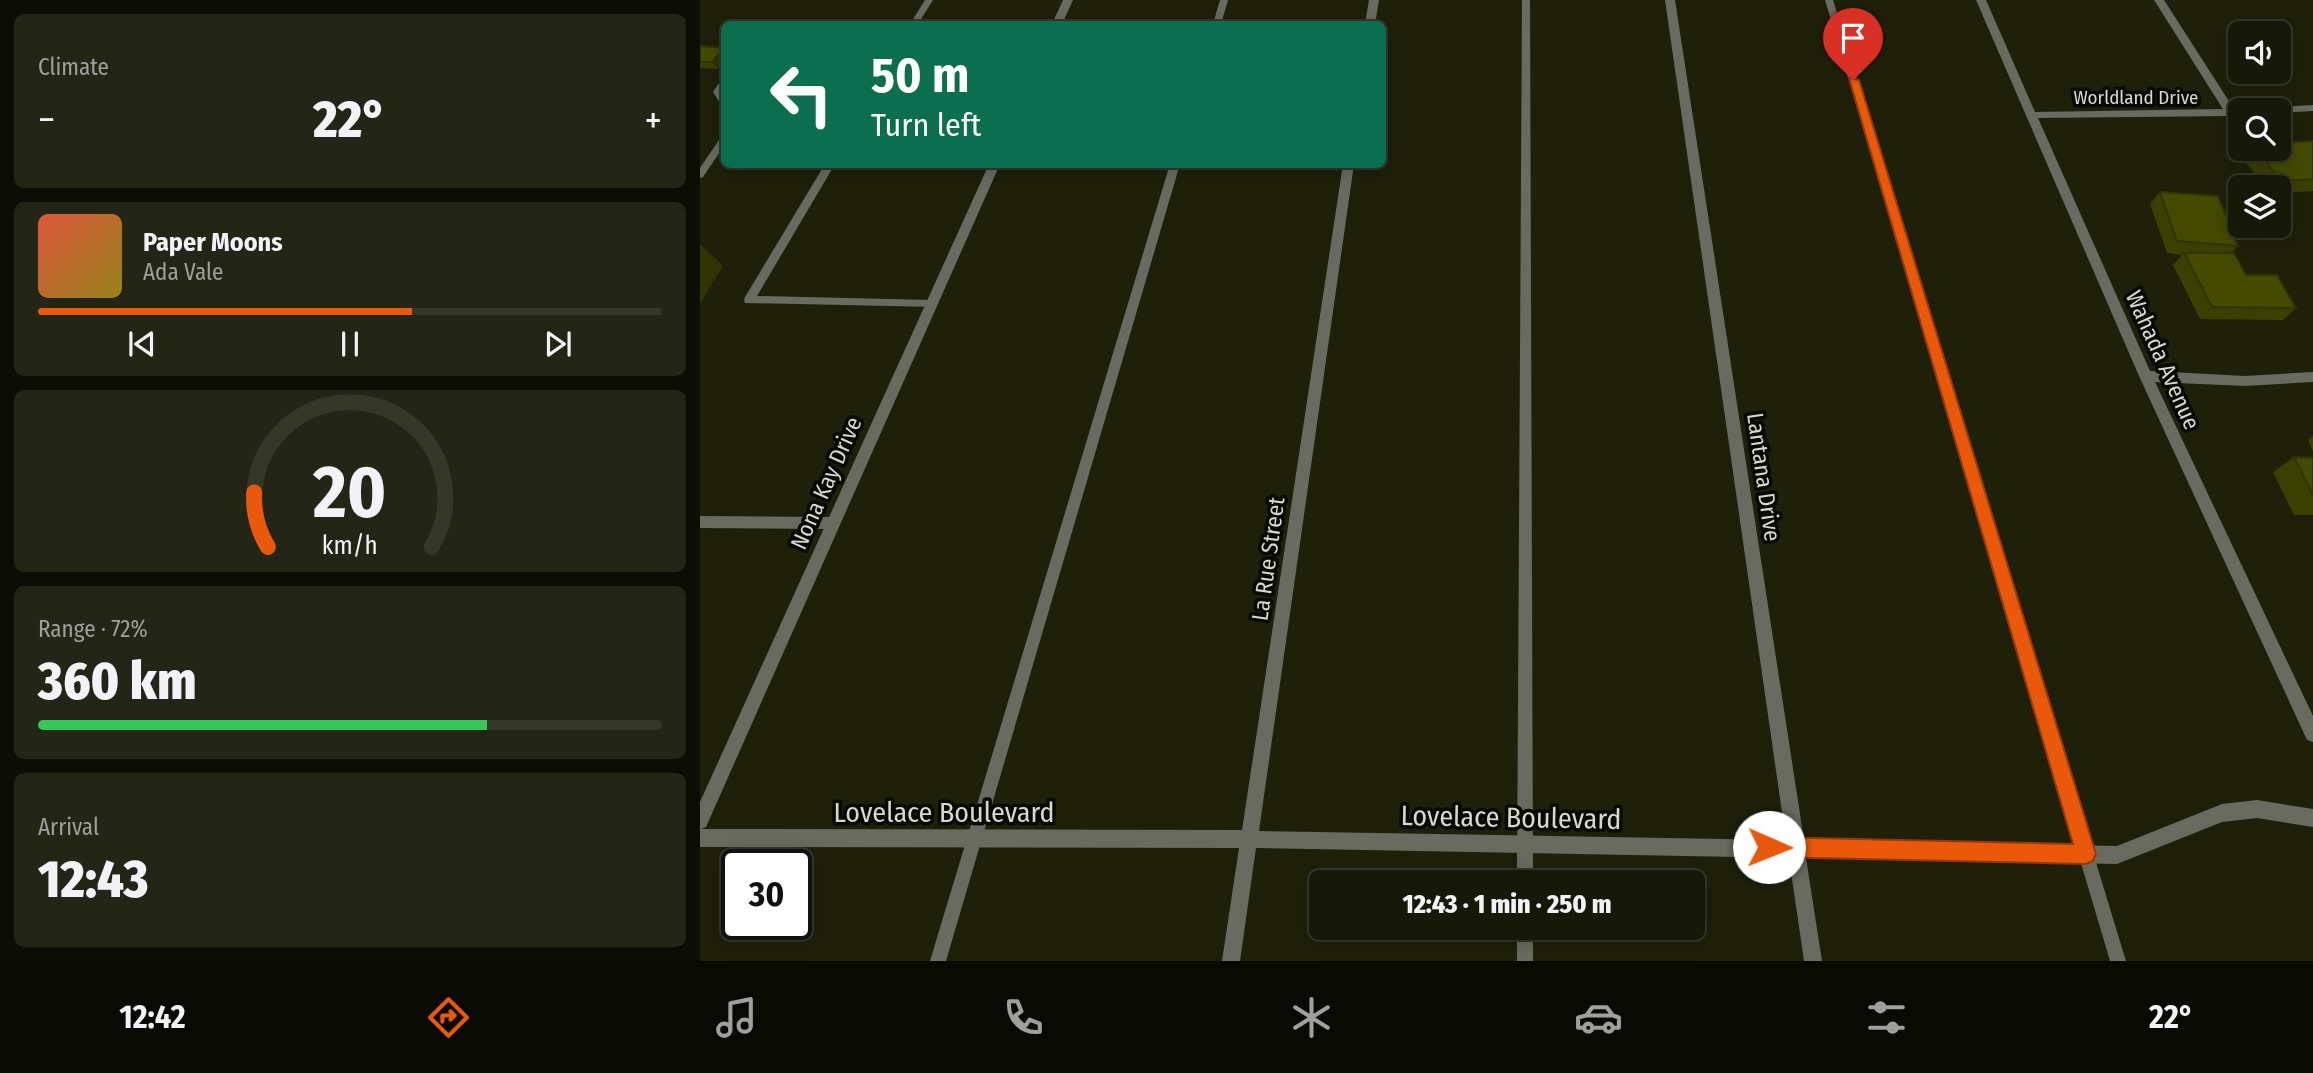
<!DOCTYPE html>
<html lang="en">
<head>
<meta charset="utf-8">
<style>
	:root { --surface:#161808; --page:#232516; --text:#f1f3f6; --muted:#9ea09c; --line:#353729; --accent:#ea580c }
	body { margin:0; font-family:"Fira Sans Condensed",sans-serif; background:var(--page); color:var(--text); height:100vh; display:flex; flex-direction:column; font-size:26px; white-space:nowrap }
	* { box-sizing:border-box; margin:0 }
	p { font-size:23px; color:var(--muted) }
	.icon { flex:none; width:38px; height:38px; fill:none; stroke:currentColor; stroke-width:2; stroke-linecap:round; stroke-linejoin:round }
	.map { position:relative; flex:1; overflow:hidden }
	.panel { display:flex; flex-direction:column; gap:14px; padding:14px; background:#0c0d04; width:700px }
	.panel>* { flex:none }
	.hud { position:absolute; left:21px; top:21px; width:665px; height:147px; border-radius:10px; box-shadow:0 4px 18px #0003,0 0 0 2px var(--line); background:#0b6e4f; color:#fff; overflow:hidden }
	.fabs { position:absolute; left:1528px; top:21px; display:grid; gap:14px }
	.fabs a { display:grid; place-items:center; width:63px; height:63px; border-radius:10px; background:var(--surface); box-shadow:0 4px 18px #0003,0 0 0 2px var(--line); font-size:35px }
	.speed { position:absolute; left:21px; top:849px; display:flex; gap:14px; font-size:35px; font-weight:700; text-align:center }
	.speed>* { display:grid; place-content:center; width:91px; height:91px; border-radius:50%; background:var(--surface); box-shadow:0 4px 18px #0003,0 0 0 2px var(--line); line-height:1 }
	.speed .limit { border:4px solid #111; border-radius:10px; background:#fff; color:#111 }
	.pin { position:absolute; display:grid; place-items:center; width:60px; height:60px; color:#fff; margin:-72px -30px; border-radius:50% 50% 50% 0; rotate:-45deg; box-shadow:0 0 7px #0007 }
	.pin .icon { rotate:45deg }
	.me { position:absolute; width:77px; margin:-38px; rotate:91deg; stroke-linejoin:round; filter:drop-shadow(0 0 5px #0008) }
	.turn { display:flex; align-items:center; gap:24px; height:147px; padding:0 35px; font-size:32px }
	.turn .icon { width:91px; height:91px; stroke-width:2.5 }
	.turn b { display:block; font-size:49px; line-height:60px }
	.big { font-size:52px; font-weight:800; line-height:1.1 }
	.panel .tile { flex:1; display:flex; flex-direction:column; justify-content:center; gap:10px; min-width:0; padding:0 24px; border-radius:10px; background:var(--page) }
	.panel .dial { align-items:center; gap:0 }
	.dial svg { height:182px; overflow:visible; fill:none; stroke:var(--line); stroke-width:7; stroke-linecap:round; text-anchor:middle }
	.dial text { fill:var(--text); stroke:none }
	.song { display:flex; align-items:center; gap:21px }
	.cover { width:84px; height:84px; border-radius:10px; background:linear-gradient(135deg,hsl(10 70% 55%),hsl(50 70% 35%)) }
	.played { height:7px; border-radius:4px; background:linear-gradient(90deg,var(--accent) 60%,var(--line) 60%) }
	.keys { display:flex; justify-content:space-around; direction:ltr }
	.heat { display:flex; justify-content:space-between; align-items:center; font-size:38px; direction:ltr }
	.charge { height:10px; border-radius:5px; background:linear-gradient(90deg,#34c759 72%,var(--line) 0) }
	.trip { position:absolute; left:609px; top:870px; width:396px; height:70px; border-radius:10px; background:var(--surface); box-shadow:0 4px 18px #0003,0 0 0 2px var(--line); font-weight:800; line-height:70px; text-align:center }
	.tabs { display:flex; height:112px; justify-content:space-around; align-items:center; background:#090a03; color:var(--muted) }
	.tabs .icon { width:49px; height:49px }
	.tabs .active { color:var(--accent) }
	.tabs b { font-size:32px; color:var(--text) }
	main { display:flex; flex:1; min-height:0 }
	.map>svg:first-child { display:block }
</style>
</head>
<body>
<main>
<section class="panel">
<div class="tile"><p>Climate</p>
<div class="heat"><a>−</a><b class="big">22°</b><a>+</a></div>
</div>
<div class="tile">
<div class="song"><i class="cover"></i><div><b>Paper Moons</b><p>Ada Vale</p></div></div>
<div class="played"></div>
<div class="keys"><svg class="icon" aria-label="previous" viewBox="0 0 24 24"><path d="M18 5L8 12l10 7zM5 5v14"/></svg><svg class="icon" aria-label="pause" viewBox="0 0 24 24"><path d="M8 5v14M16 5v14"/></svg><svg class="icon" aria-label="next" viewBox="0 0 24 24"><path d="M6 5l10 7-10 7zM19 5v14"/></svg></div>
</div>
<div class="tile dial"><svg viewBox="0 0 100 80">
<path d="M14 69A42 42 0 1 1 86 69"/>
<path d="M14 69A42 42 0 0 1 8 45" stroke="#ea580c"/>
<text x="50" y="56" font-size="32" font-weight="700">20</text>
<text x="50" y="72" font-size="11">km/h</text>
</svg></div>
<div class="tile"><p>Range · 72%</p><b class="big">360 km</b><div class="charge"></div></div>
<div class="tile"><p>Arrival</p><b class="big">12:43</b></div>
</section>
<div class="map">
<svg width="1613" height="961" viewBox="0 0 1613 961">
	<rect width="100%" height="100%" fill="#1e200a"/>
	<g fill="none" stroke-linecap="round" stroke-linejoin="round">
		<g fill="#696b60" fill-rule="evenodd">
			<path d="M225 0H233L218 24H210Z"/>
			<path d="M520 0H528L521 24H513Z"/>
			<path d="M822 0H830L833 882H817Z"/>
			<path d="M1125 0H1133L1426 961H1410Z"/>
			<path d="M24 79V89L23 92 24 96V106L21 105 13 92 21 80Z"/>
			<path d="M24 136V146L3 177 0 178V168L21 137Z"/>
			<path d="M125 164H135L57 296 232 300 236 301 237 304 236 307 45 303 44 300 45 297Z"/>
			<path d="M470 164H480L246 961H230Z"/>
			<path d="M0 516 134 517 138 519 140 523 138 527 134 529 0 528Z"/>
			<rect x="817" y="928" width="16" height="33"/>
		</g>
		<g fill="#696b60" fill-rule="evenodd">
			<path d="M363 0H373L362 24H352Z"/>
			<path d="M669 0H679L675 24H665Z"/>
			<path d="M965 0H975L1104 840 1417 846 1522 804 1557 800 1613 809V827L1557 818 1522 822 1417 864 1106 858 1122 961H1104L1089 858 556 848 540 961H522L539 848 0 847V802L289 164H300L6 827 1 829 542 830 643 164H654L559 831 1086 840Z"/>
			<path d="M1276 0H1286L1335 112 1523 109 1454 0H1464L1534 109 1544 110H1540V115L1531 116 1338 118 1450 371 1545 376 1613 372V382L1545 386 1455 382 1613 716V742L1607 740 1439 376Z"/>
			<path d="M1613 105V111L1578 113V110H1569L1574 107Z"/>
		</g>
	</g>
	<g fill="#3a4000">
		<path d="M0 46 18 69 0 68Z"/>
		<path d="M1613 141V191L1578 193V187H1565L1542 157 1549 149H1578Z"/>
		<path d="M1460 192 1538 246 1532 253 1546 275 1596 308 1583 320 1500 319 1473 265 1482 255 1467 253 1450 204Z"/>
		<path d="M1613 436V451L1608 440Z"/>
		<path d="M1594 457 1613 458V515H1594L1573 472Z"/>
	</g>
	<g fill="#303400">
		<path d="M24 48V61L18 69 12 62Z"/>
		<path d="M0 244 23 266 0 304Z"/>
	</g>
	<g fill="#444a00" stroke="#303400" stroke-width="2">
		<path d="M0 46 24 48 12 62H0Z"/>
		<path d="M1613 141V179L1581 181 1556 149H1578V143Z"/>
		<path d="M1460 192 1518 196 1538 246 1477 241Z"/>
		<path d="M1484 253H1534L1546 275H1577L1596 308 1512 307Z"/>
		<path d="M1594 457 1613 458V495Z"/>
	</g>
	<path fill="#ea580c" stroke="#983908" stroke-width="2" d="M1149 78 1159 80 1396 854 1393 861 1386 864 1069 857 1062 854 1059 847 1062 840 1069 837 1373 844Z"/>
	<g text-anchor="middle" stroke-width="7" stroke-linejoin="round" paint-order="stroke">
		<g font-size="19" fill="#d7d9cb" stroke="#080902">
			<text x="1436" y="104">Worldland Drive</text>
		</g>
		<g font-size="23" fill="#d7d9cb" stroke="#080902">
			<text transform="translate(1463 360) rotate(66)" y="8">Wahada Avenue</text>
			<text transform="translate(1064 477) rotate(82)" y="8">Lantana Drive</text>
			<text transform="translate(126 483) rotate(-66)" y="8">Nona Kay Drive</text>
			<text transform="translate(568 559) rotate(-82)" y="8">La Rue Street</text>
		</g>
		<g font-size="28" fill="#d7d9cb" stroke="#080902">
			<text x="244" y="822">Lovelace Boulevard</text>
			<text transform="translate(811 817) rotate(1)" y="10">Lovelace Boulevard</text>
		</g>
	</g>
</svg>
<div class="fabs">
<a><svg class="icon" aria-label="sound" viewBox="0 0 24 24"><path d="M4 9h4l5-4v14l-5-4H4zM17 9q2 3 0 6"/></svg></a>
<a><svg class="icon" aria-label="search" viewBox="0 0 24 24"><circle cx="10" cy="10" r="6"/><path d="M15 15l6 6"/></svg></a>
<a><svg class="icon" aria-label="layers" viewBox="0 0 24 24"><path d="M12 4l9 5-9 5-9-5zM3 14l9 5 9-5"/></svg></a>
</div>
<div class="speed"><div class="limit">30</div></div>
<div class="pin" style="left:1153px;top:80px;background:#d93025"><svg class="icon" aria-label="arrive" viewBox="0 0 24 24"><path d="M6 21V4h12l-3 4 3 4H6"/></svg></div>
<svg class="me" style="left:1069px;top:847px" viewBox="-20 -20 40 40"><circle r="19" fill="#fff"/><path d="M0-13L10 11 0 6-10 11z" fill="#ea580c"/></svg>
<div class="trip">12:43 · 1 min · 250 m</div>
<div class="hud">
<div class="turn"><svg class="icon" aria-label="left" viewBox="0 0 24 24"><path d="M17 20v-9H6M10 6l-5 5 5 5"/></svg><div><b>50 m</b>Turn left</div></div>
</div>
</div>
</main>
<nav class="tabs">
<b>12:42</b>
<svg class="icon active" aria-label="directions" viewBox="0 0 24 24"><path d="M12 3l9 9-9 9-9-9zM9 14v-3h6M13 9l2 2-2 2"/></svg>
<svg class="icon" aria-label="music" viewBox="0 0 24 24"><path d="M9 18V5l10-2v13"/><circle cx="6" cy="18" r="3"/><circle cx="16" cy="16" r="3"/></svg>
<svg class="icon" aria-label="phone" viewBox="0 0 24 24"><path d="M5 4h4l2 5-3 2q2 4 5 5l2-3 5 2v4C11 20 4 13 5 4z"/></svg>
<svg class="icon" aria-label="climate" viewBox="0 0 24 24"><path d="M12 3v18M4 7l16 10M4 17L20 7"/></svg>
<svg class="icon" aria-label="car" viewBox="0 0 24 24"><path d="M5 17H2v-5l4-1 3-4h7l3 4 3 1v5h-3M9 17h6M6 11h13"/><circle cx="7" cy="17" r="2"/><circle cx="17" cy="17" r="2"/></svg>
<svg class="icon" aria-label="filters" viewBox="0 0 24 24"><path d="M4 7h16M4 17h16"/><circle cx="9" cy="7" r="2"/><circle cx="15" cy="17" r="2"/></svg>
<b>22°</b>
</nav>
</body>
</html>
